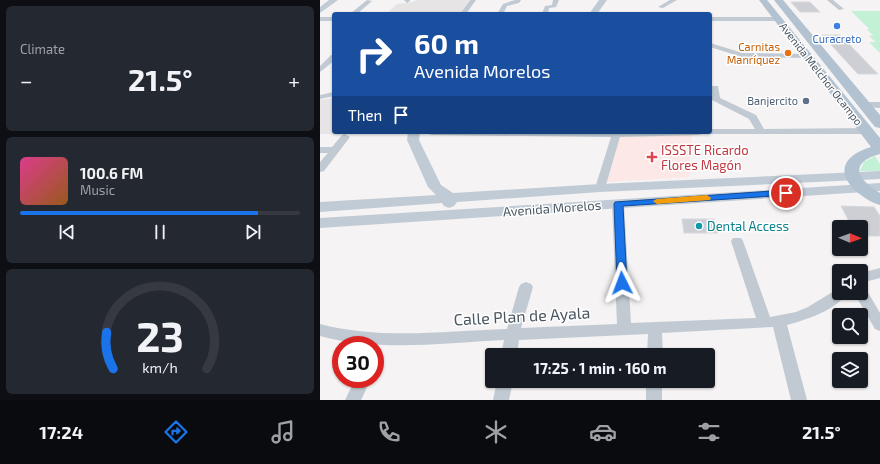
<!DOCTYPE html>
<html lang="en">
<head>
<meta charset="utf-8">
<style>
	:root { --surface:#171b24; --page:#242831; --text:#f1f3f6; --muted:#9ea1a6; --line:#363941; --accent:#1a73e8 }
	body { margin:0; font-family:"Exo 2",sans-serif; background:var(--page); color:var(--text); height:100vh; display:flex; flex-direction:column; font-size:15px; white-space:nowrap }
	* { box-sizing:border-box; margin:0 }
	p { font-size:13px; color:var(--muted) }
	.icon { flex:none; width:22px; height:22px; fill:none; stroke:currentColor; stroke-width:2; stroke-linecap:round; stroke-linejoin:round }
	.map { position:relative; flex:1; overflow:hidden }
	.drawer { display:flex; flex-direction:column; gap:6px; padding:6px; background:#0d0f14; width:320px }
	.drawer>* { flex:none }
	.banner { position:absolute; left:12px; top:12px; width:380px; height:122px; border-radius:4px; box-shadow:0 1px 3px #0004; background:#1a4fa0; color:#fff; overflow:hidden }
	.needle { width:26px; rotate:91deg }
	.fabs { position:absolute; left:512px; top:220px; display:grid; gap:8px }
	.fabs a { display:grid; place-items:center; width:36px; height:36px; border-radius:4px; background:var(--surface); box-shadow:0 1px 3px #0004; font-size:20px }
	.speed { position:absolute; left:12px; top:336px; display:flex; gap:8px; font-size:20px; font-weight:700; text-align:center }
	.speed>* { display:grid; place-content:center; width:52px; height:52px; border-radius:50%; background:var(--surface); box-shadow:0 1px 3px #0004; line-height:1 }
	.speed .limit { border:6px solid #d22; background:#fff; color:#111 }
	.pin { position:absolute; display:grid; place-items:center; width:34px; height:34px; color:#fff; margin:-17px; border:2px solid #fff; border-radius:50%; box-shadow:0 1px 4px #0007 }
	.me { position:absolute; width:44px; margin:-22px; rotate:357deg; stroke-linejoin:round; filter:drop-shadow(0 0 3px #0008) }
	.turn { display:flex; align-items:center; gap:14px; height:84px; padding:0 16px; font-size:18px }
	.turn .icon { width:52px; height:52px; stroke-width:2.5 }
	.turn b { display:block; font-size:28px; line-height:34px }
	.then { display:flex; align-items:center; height:38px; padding:0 16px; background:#0003; gap:8px; font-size:15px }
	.big { font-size:30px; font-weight:700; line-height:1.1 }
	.drawer .card { flex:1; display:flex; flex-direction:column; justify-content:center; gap:6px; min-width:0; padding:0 14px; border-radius:6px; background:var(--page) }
	.drawer .dial { align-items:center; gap:0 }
	.dial svg { height:104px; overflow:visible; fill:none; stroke:var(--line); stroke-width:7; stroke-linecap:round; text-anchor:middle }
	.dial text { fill:var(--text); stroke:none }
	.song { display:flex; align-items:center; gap:12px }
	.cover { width:48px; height:48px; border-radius:6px; background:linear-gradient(135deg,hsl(330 70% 55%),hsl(30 70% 35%)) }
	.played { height:4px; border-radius:2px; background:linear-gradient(90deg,var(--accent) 85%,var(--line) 85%) }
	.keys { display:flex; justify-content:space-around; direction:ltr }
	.heat { display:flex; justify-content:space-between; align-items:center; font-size:22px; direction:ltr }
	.trip { position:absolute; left:165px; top:348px; width:230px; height:40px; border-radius:4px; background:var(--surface); box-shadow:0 1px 3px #0004; font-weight:700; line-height:40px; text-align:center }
	.dock { display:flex; height:64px; justify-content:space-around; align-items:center; background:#090b0e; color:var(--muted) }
	.dock .icon { width:28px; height:28px }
	.dock .selected { color:var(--accent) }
	.dock b { font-size:18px; color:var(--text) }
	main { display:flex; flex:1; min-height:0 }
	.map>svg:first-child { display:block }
</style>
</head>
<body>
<main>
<section class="drawer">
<div class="card"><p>Climate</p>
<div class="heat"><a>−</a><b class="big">21.5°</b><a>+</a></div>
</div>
<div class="card">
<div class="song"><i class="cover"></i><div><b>100.6 FM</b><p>Music</p></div></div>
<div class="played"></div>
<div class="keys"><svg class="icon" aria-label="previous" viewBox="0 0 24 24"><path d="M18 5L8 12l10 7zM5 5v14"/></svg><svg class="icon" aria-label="pause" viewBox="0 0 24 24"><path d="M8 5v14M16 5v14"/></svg><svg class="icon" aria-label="next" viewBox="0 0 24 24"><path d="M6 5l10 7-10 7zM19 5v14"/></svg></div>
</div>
<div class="card dial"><svg viewBox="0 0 100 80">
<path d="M14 69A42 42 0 1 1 86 69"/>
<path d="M14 69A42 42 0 0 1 9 41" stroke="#1a73e8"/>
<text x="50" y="56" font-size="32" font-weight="700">23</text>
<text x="50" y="72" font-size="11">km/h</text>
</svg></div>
</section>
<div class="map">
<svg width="560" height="400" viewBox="0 0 560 400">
	<rect width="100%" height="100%" fill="#f5f3f3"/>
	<g fill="#e6e4e5">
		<path d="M96 0H149L140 14H66L77 4 93 2Z"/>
		<path d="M14 98V132H80L79 134H0V100Z"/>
	</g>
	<path fill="#fce8e6" d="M372 134 369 177 286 182 300 136Z"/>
	<g fill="#c3f1d5">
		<path d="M531 11H560V53L549 42H556L549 36 553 35 547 30 549 29Z"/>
		<path d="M555 156 560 164V171H540L544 162Z"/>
	</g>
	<g fill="#cdcfd5" stroke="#d7d9de">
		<path d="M471 2H490L500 12H480Z"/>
		<path d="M502 35H520L558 74H538Z"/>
		<path d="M521 206 554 207 560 216V236H541V227H532Z"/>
		<path d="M362 219H394L398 233H364Z"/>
	</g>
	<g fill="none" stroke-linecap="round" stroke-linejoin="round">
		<g fill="#c1cad2" fill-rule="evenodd">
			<path d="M47 0 52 1 37 14H30Z"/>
			<path d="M84 0H90V1L87 3Z"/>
			<path d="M150 0H156L146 14H140Z"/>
			<path d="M195 0H201L199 3 187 6 183 14H177L183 4Z"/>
			<path d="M233 0H239L236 7 229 8 228 14H222L225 6 232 5Z"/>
			<path d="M350 0H357L343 8 338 7Z"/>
			<path d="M507 0H513L524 9 519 10Z"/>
			<rect x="0" y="17" width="14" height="4"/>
			<path d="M390 17H458L461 19 458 21H391Z"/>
			<path d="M390 43 423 53 486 54 490 56 486 58 422 57 390 47Z"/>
			<path d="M11 55H14V61L0 72V66Z"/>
			<path d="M392 86H398L400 98 436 115 444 129 546 128 551 131 546 134H387L385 132H390V129H435L429 119 390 99V94H392Z"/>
			<path d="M14 92V96L0 99V95Z"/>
			<path d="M544 102H560V108L541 107 540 105Z"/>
			<path d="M106 132H384L379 135 300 137 285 188 280 191 275 188 291 137 111 135Z"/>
			<path d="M25 134 30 137 4 171 0 172V162L8 153H0V147H12L22 135Z"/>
			<path d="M298 201 304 204 311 323 436 318 411 241 413 238H421L423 241 450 317 476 312 488 307 519 288V293H527C517 310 485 320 467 325L487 400H471L453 327 342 333 343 355H327L328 334 199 340 197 355H181L184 340C122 343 60 352 0 336V324C60 340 125 331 187 329L199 287 201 284 206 282 211 284 213 287 201 328 297 324 292 204Z"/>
			<path d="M560 268V278L541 283V273Z"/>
			<path d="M541 288 546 289 560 313V331L555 329 534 293H541Z"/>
			<path d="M35 379H51L41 400H25Z"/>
			<path d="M177 381H193L189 400H173Z"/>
			<rect x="326" y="381" width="16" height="19"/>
		</g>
		<g fill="#c1cbd6" fill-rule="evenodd">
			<path d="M9 0H18L0 13V7Z"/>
			<path d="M279 0H287L277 14H269Z"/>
			<path d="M88 132H100L99 140 121 185 133 193 280 184 560 171V179L280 192 137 202 134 206 129 208 124 206 122 203 0 212V202L116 195 108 187 87 140Z"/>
			<path d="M560 183V191L0 228V218Z"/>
		</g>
		<g fill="#b3c2d1" fill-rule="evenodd">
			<path d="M439 0H447L560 138V154C528 163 537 179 560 193V205C552 203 545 198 538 193 514 172 524 155 551 147Z"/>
			<path d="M454 0H463L560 115V128L555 127Z"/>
		</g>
	</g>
	<path fill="#1a73e8" stroke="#114b97" d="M466 190 469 191 470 193 469 195 303 206 307 283 306 286H298L297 283 294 204 295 202Z"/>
	<path fill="#f59e0b" d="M387 195 391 198 390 200 337 204 333 201 337 199Z"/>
	<circle fill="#3f7fe0" stroke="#fff" stroke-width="1.5" cx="517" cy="26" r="4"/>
	<circle fill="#e8710a" stroke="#fff" stroke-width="1.5" cx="468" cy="53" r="4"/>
	<circle fill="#5c6f8a" stroke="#fff" stroke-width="1.5" cx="486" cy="101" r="4"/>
	<path fill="#e0444e" stroke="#fff" stroke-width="1.5" d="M330 151h4v4h4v4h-4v4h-4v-4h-4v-4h4z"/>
	<circle fill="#0f9aa8" stroke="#fff" stroke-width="1.5" cx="379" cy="226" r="4"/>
	<g text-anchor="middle" stroke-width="3" stroke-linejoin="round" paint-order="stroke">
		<g font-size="11" fill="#366cbe" stroke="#fff">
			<text x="517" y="43">Curacreto</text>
		</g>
		<g font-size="11" fill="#c56008" stroke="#fff" text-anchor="end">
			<text x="460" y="51">Carnitas<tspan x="460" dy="13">Manríquez</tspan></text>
		</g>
		<g font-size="11" fill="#4a5661" stroke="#fff">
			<text transform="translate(501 74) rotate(52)" y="4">Avenida Melchor Ocampo</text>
		</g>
		<g font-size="11" fill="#4e5e75" stroke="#fff" text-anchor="end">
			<text x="478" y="105">Banjercito</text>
		</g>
		<g font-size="13" fill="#be3a42" stroke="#fff" text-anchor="start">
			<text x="341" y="155">ISSSTE Ricardo<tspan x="341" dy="15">Flores Magón</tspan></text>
		</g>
		<g font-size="13" fill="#4a5661" stroke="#fff">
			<text transform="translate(232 208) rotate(-4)" y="5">Avenida Morelos</text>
		</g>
		<g font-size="13" fill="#0d838f" stroke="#fff" text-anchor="start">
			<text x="387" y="231">Dental Access</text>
		</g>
		<g font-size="16" fill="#4a5661" stroke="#fff">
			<text transform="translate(202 316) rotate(-3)" y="6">Calle Plan de Ayala</text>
		</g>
	</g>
</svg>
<div class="fabs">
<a><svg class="needle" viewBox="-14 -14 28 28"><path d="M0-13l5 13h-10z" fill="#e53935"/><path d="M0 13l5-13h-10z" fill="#9ea1a6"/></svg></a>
<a><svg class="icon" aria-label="sound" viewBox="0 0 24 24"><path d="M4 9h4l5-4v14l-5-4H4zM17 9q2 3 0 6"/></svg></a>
<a><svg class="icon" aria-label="search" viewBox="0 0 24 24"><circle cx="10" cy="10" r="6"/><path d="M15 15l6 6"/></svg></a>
<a><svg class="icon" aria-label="layers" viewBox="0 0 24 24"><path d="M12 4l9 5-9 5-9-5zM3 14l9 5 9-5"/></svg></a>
</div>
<div class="speed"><div class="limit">30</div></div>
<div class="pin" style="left:466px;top:193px;background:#d93025"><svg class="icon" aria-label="arrive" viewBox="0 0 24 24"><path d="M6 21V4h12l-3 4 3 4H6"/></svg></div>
<svg class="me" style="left:302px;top:283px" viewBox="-20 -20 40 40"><path d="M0-17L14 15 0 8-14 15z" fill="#1a73e8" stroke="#fff" stroke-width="4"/></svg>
<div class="trip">17:25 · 1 min · 160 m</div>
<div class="banner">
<div class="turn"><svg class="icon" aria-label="right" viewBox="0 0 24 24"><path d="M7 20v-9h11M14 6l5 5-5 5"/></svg><div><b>60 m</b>Avenida Morelos</div></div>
<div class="then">Then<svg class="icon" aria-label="arrive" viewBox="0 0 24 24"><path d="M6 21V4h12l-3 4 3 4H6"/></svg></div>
</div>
</div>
</main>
<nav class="dock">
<b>17:24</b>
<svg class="icon selected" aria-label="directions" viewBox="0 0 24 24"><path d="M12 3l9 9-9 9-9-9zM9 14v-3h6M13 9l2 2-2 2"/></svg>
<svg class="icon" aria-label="music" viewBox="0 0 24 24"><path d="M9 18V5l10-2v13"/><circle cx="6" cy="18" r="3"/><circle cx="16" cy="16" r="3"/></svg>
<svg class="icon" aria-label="phone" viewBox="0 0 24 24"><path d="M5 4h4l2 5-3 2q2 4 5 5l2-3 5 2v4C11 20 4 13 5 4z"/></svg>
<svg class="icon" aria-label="climate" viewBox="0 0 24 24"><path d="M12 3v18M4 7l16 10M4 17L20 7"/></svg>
<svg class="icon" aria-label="car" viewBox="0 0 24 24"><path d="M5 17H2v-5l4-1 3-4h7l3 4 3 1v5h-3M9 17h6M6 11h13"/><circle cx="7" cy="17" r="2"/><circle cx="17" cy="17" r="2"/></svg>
<svg class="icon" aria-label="filters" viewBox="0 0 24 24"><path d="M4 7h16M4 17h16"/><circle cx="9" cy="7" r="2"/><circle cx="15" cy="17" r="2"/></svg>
<b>21.5°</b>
</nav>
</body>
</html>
